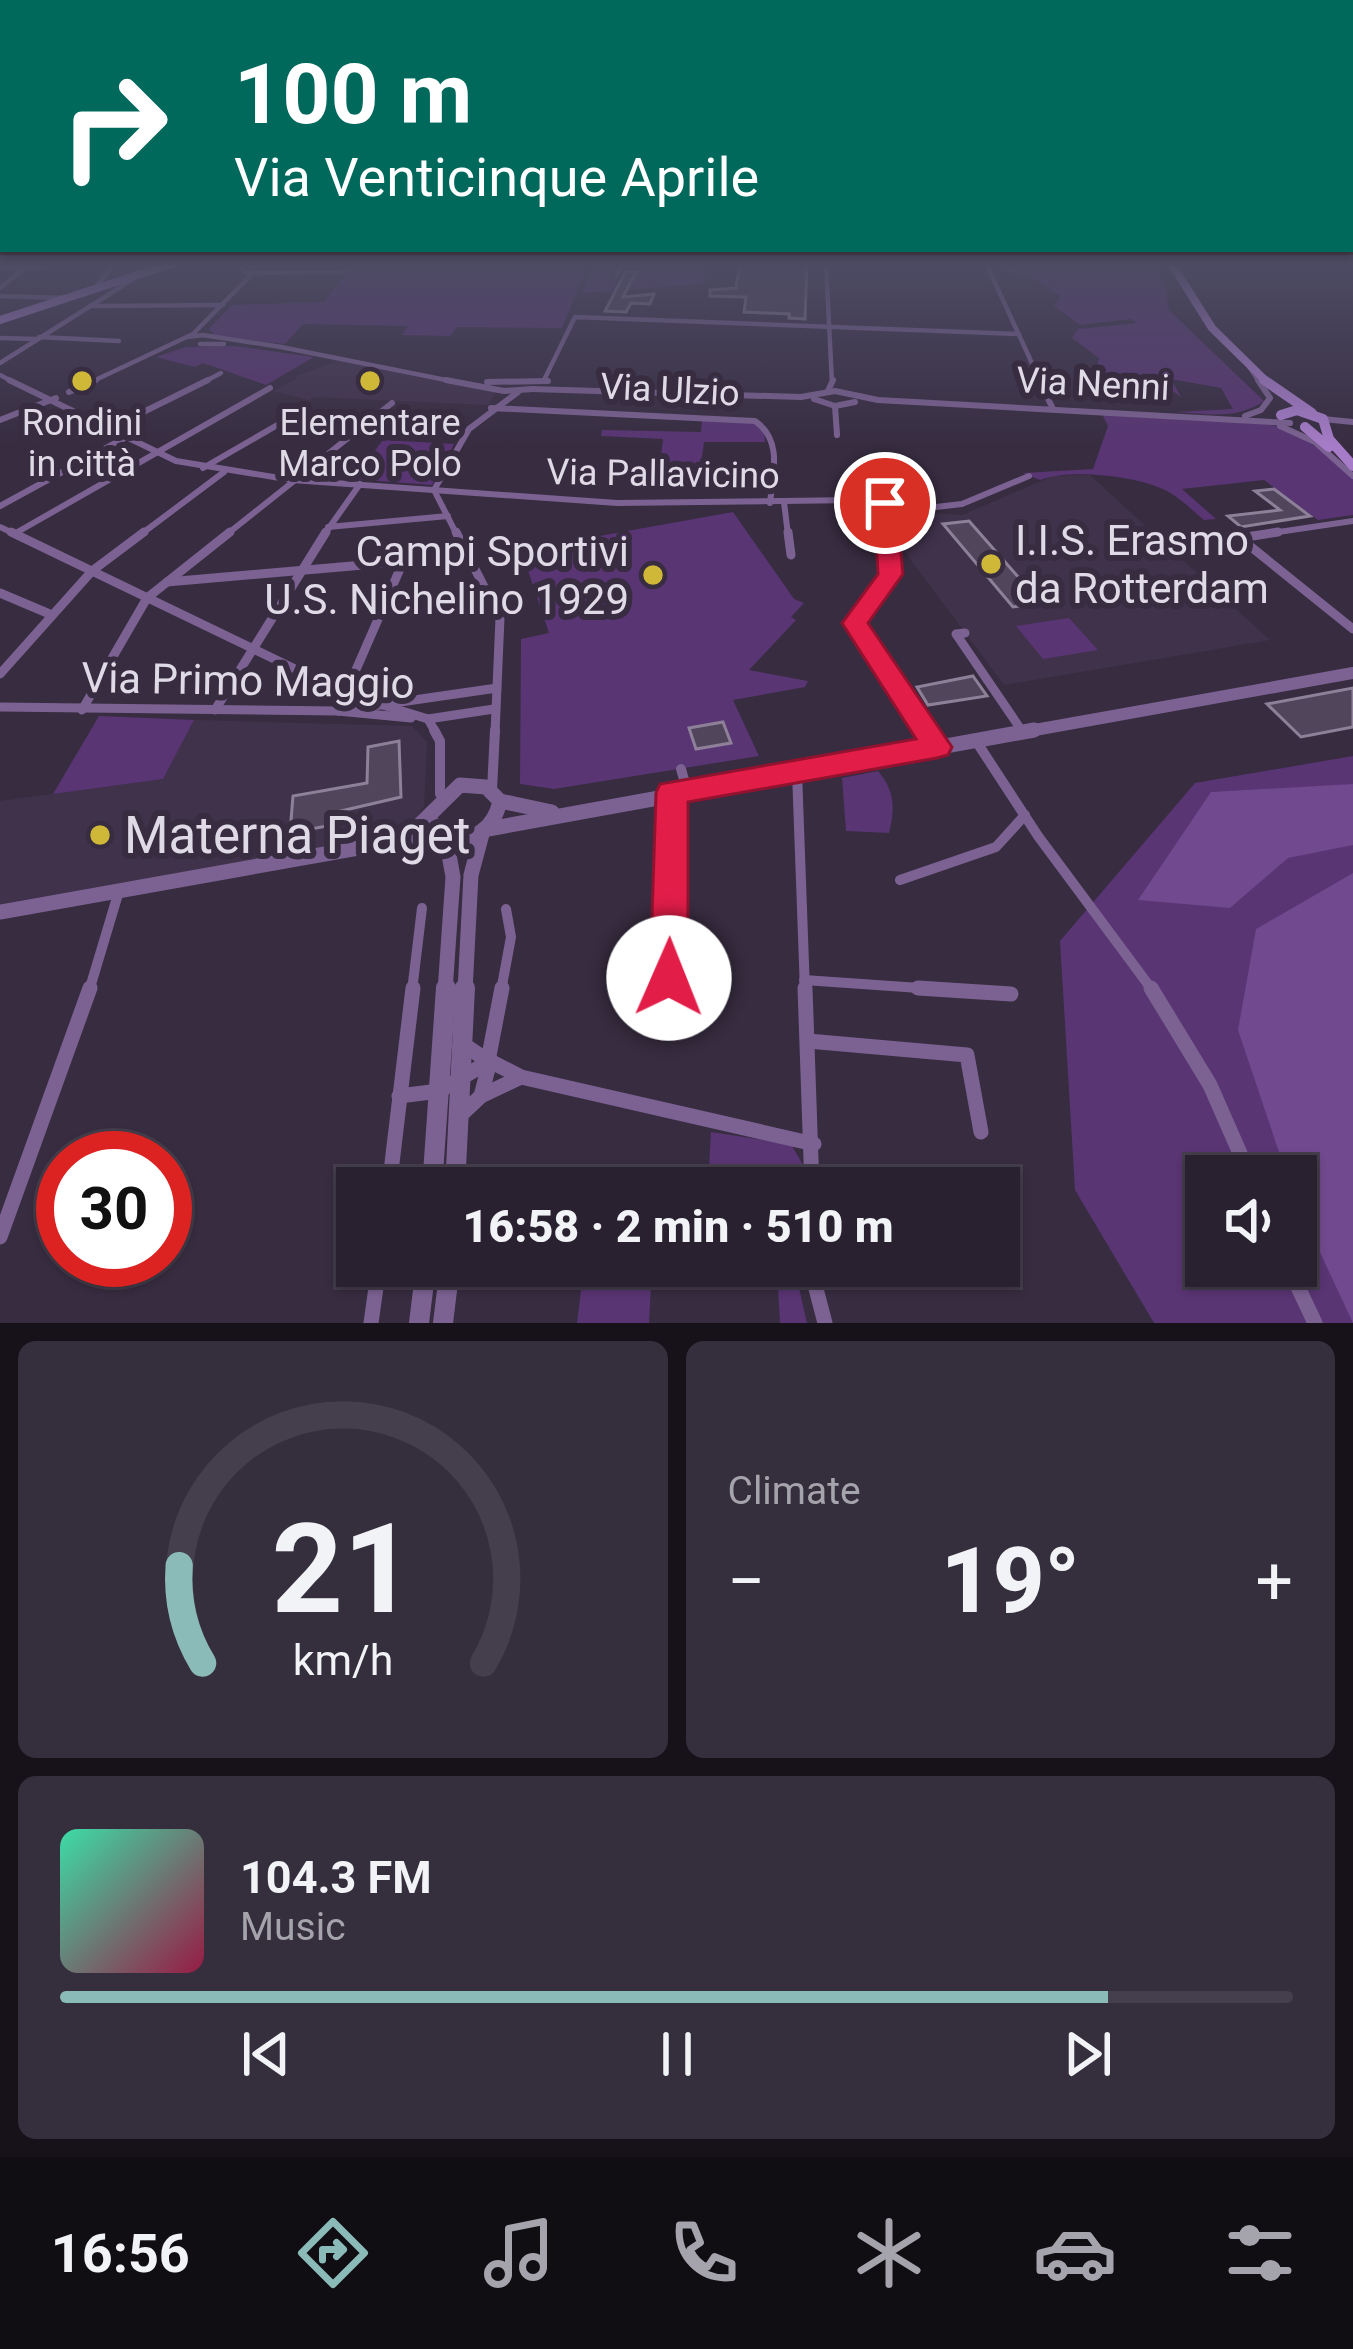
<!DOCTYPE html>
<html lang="en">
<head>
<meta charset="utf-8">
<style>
	:root { --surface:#292130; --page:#352e3c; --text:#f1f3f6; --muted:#a5a3ab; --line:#453e4c; --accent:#8bbbb9 }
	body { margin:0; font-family:Roboto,sans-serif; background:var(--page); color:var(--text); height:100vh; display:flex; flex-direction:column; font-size:45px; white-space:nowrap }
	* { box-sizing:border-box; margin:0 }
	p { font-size:39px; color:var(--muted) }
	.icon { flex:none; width:66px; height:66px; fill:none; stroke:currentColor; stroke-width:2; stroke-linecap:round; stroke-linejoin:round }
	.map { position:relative; height:1323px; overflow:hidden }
	.side { display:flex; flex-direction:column; gap:18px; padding:18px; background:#17121a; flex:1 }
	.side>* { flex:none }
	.banner { position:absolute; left:0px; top:0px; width:1353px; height:252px; box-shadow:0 3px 9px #0004,0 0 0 3px var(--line); background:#00695c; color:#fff; overflow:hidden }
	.tools { position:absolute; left:1185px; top:1155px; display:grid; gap:24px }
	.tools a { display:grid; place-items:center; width:132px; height:132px; border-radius:0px; background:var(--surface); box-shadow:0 3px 9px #0004,0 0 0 3px var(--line); font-size:60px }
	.speed { position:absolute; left:36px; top:1131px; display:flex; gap:24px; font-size:60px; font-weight:700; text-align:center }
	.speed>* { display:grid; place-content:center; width:156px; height:156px; border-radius:50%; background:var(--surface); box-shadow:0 3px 9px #0004,0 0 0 3px var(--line); line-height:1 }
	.speed .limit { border:18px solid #d22; background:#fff; color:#111 }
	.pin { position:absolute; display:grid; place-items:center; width:102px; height:102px; color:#fff; margin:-51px; border:6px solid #fff; border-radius:50%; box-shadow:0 3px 12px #0007 }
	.me { position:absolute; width:132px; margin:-66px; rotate:1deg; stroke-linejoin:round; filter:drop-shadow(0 0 9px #0008) }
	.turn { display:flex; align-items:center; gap:42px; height:252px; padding:0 36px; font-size:54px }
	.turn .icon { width:156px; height:156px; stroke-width:2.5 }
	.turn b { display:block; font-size:84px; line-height:102px }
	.big { font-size:90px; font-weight:800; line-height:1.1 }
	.side .card { flex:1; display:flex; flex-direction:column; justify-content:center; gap:18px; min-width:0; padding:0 42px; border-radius:18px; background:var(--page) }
	.side .dial { align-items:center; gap:0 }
	.dial svg { height:312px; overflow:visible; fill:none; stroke:var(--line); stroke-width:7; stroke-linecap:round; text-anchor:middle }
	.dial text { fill:var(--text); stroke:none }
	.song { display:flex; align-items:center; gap:36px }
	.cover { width:144px; height:144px; border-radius:18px; background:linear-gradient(135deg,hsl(160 70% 55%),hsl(340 70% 35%)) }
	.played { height:12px; border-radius:6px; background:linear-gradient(90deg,var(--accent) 85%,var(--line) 85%) }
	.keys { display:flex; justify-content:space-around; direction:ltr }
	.heat { display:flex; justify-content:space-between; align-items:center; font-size:66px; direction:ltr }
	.side .tiles { flex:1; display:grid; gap:18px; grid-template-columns:1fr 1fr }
	.card:last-child { grid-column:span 2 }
	.trip { position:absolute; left:336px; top:1167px; width:684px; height:120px; border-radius:0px; background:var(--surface); box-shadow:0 3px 9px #0004,0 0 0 3px var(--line); font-weight:800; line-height:120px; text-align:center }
	.dock { display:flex; height:192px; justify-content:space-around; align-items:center; background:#100d13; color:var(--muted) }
	.dock .icon { width:84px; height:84px }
	.dock .active { color:var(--accent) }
	.dock b { font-size:54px; color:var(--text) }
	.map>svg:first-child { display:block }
</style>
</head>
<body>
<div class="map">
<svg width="1353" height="1323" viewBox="0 0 1353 1323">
	<rect width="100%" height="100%" fill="#372c40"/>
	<g fill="#41324c">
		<path d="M338 361 418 377 496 392 488 405 316 397 309 400 273 391 298 378 295 376Z"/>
		<path d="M1090 475 1270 640 1004 685 910 559 900 541 895 510 962 515 1053 476Z"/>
		<path d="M194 720 412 726 427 742 424 806 406 833 0 904V801L163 779Z"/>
	</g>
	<g fill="#593573" fill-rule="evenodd">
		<path d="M589 263 562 328 457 327 450 336 402 335 408 326 303 324 285 344 216 336 209 329 232 305 324 302 353 265Z"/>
		<path d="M595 263H619L608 277H617L614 284H630L641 265 708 263 704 284 582 293Z"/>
		<path d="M1040 263H1154L1165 284 1169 310 1264 401C1236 420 1208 414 1176 412L1233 409 1221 388 1171 379 1181 397 1154 378 1107 385 1094 375 1099 358 1072 338 1078 329 1137 323 1131 319 1080 325 1054 306 1061 296 1028 275 993 270Z"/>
		<path d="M234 346 314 357 266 385 203 363 195 367 156 357 186 347Z"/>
		<path d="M1101 412 1251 421 1280 427 1323 450 1353 479V515L1318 520 1264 480 1182 489 1216 519 1204 520C1192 510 1179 497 1165 490 1138 476 1068 468 1040 480L1023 473 1093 469 1108 426Z"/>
		<path d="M702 419 753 423 764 429 765 442H704L699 481 658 480 663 439 601 436 602 430 701 432Z"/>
		<path d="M383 440 454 444 432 485 353 479Z"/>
		<path d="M733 512 794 599 804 603 791 617 796 620 749 670 808 681 805 687 733 700 759 756 554 789 520 784 521 639 549 633 521 550Z"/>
		<path d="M1069 618 1098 650 1043 659 1016 626Z"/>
		<path d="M99 716 194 720 163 779 53 794Z"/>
		<path d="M1353 756V1323H1154L1075 1190 1060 941 1195 783ZM1206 1176H1296V1266H1206Z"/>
		<path d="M878 771C895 791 895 809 889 833L846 831 842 778Z"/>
		<path d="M711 1132 791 1144 806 1170V1188H708Z"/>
		<path d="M584 1266H794L807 1323H780L777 1269H668L651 1285 649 1323H577Z"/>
	</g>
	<g fill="#70498e">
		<path d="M1353 784V845L1288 858 1230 908 1138 900 1211 792Z"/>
		<path d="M1353 873V1323L1296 1201V1176H1287L1238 1030 1256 929Z"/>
	</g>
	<g fill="#50455a" stroke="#8d8098" stroke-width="3">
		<path d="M740 263H807L805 319 789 318V314L744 312 746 297 710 296V290L736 288Z"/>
		<path d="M626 271 636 272 623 297 654 294 650 304 631 303 626 312 605 311Z"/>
		<path d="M1274 489 1310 516 1241 527 1228 516 1280 510 1255 491Z"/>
		<path d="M969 521 1041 603 1013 607 943 524Z"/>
		<path d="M973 676 987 696 928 705 917 687Z"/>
		<path d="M1353 688V727L1301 737 1267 704Z"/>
		<path d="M723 722 731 743 696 749 689 728Z"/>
		<path d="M399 741 401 797 328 814 327 826 290 833 293 796 367 783 368 747Z"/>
	</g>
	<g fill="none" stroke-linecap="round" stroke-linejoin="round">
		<g stroke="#7c6292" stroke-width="4.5">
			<path d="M826 263 832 383"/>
			<path d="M986 263 1041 383"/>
			<path d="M0 269 77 263"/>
			<path d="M251 273 345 272"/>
			<path d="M617 275 622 263"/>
			<path d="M0 288 26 267"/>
			<path d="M93 290 116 263"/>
			<path d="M0 296 69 298"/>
			<path d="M90 306 223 305"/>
			<path d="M39 337 119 341"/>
			<path d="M187 337 203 335 281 347 461 383"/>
			<path d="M0 338 36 339"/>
			<path d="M200 344H224"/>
			<path d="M0 363 135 278"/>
			<path d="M1248 365 1260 383"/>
			<path d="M0 375 15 383"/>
			<path d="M544 380 575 317 1019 334"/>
			<path d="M487 382 548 381"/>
			<path d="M89 383 193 334 250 276 235 263"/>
			<path d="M202 383 221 373"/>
		</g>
		<g stroke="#7c6292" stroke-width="6">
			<path d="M9 380 176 461 292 480 617 503 858 500 936 507 962 504 1029 476"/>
			<path d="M446 380 504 391 533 389"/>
			<path d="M1039 380 1053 409"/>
			<path d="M487 382 548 381"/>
			<path d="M531 389 801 397 835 391 878 400 1290 423"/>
			<path d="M828 391 833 380"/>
			<path d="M69 392 96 380"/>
			<path d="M814 399 835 406 855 402"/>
			<path d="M835 406 837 435"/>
			<path d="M491 408 755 421C783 440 773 474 770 503"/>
			<path d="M1245 416 1261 410 1270 398 1258 380"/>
			<path d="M1323 419 1353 422"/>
			<path d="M0 420 56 398"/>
			<path d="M1280 426 1315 442 1353 476"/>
			<path d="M113 427 208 380"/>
			<path d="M203 468 293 416"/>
			<path d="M434 490 457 535"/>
			<path d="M434 490 469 429 518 392"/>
			<path d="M784 502 788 535"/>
			<path d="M885 503 887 535"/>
			<path d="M0 506 130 435"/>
			<path d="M0 527 17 535"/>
			<path d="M328 527 448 516"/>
			<path d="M14 534 270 388"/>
			<path d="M140 535 224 472"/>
			<path d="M226 535 392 403"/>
			<path d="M324 535 360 484"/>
			<path d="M1258 535 1353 521"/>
		</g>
		<g stroke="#7c6292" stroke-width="9">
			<path d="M11 532 347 694 428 719 436 733"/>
			<path d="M456 532 500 618 495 733"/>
			<path d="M788 532 791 555"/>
			<path d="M887 532 890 574 855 623 928 733"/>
			<path d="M1240 538 1353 629"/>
			<path d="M1240 538 1278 532"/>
			<path d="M167 582 467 556"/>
			<path d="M0 593 52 615"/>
			<path d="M965 633 956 634 1022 731"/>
			<path d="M0 674 92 571 144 532"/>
			<path d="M0 707 338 711 411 718"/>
			<path d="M82 710 147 598 230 532"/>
			<path d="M215 710 326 532"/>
			<path d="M338 711 403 562"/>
			<path d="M338 711 497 688"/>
			<path d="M428 719 494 709"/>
		</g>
		<g stroke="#7c6292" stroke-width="10">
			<path d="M434 730 440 741V794"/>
			<path d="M926 730 937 747"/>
			<path d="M976 741 1038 836 1153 991"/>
			<path d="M681 769 687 790"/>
			<path d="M797 772 805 991"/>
			<path d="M492 790 495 730"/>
			<path d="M900 880 996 847 1025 815"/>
			<path d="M669 978 672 793"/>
			<path d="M804 980 963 991"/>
			<path d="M89 991 119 891"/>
			<path d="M412 991 422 908"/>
			<path d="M501 991 511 937 506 909"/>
		</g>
		<g stroke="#7c6292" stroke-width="15">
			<path d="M805 988 812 1188"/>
			<path d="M918 988 1011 994"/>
			<path d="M1151 988 1210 1085 1250 1176"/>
			<path d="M808 1041 967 1055 981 1132"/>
			<path d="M463 1044 488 1061 502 988"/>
			<path d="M399 1096 439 1091 490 1061 521 1077 814 1144"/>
			<path d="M481 1096 490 1061"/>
			<path d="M464 1112 481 1096 521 1077"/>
			<path d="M389 1188 413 988"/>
			<path d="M0 1237 90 988"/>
			<path d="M810 1266 825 1323"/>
			<path d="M1288 1266 1315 1323"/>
			<path d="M371 1323 379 1266"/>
		</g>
		<path stroke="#7c6292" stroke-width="12" d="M1018 733 1353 673"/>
		<g stroke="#7c6292" stroke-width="15">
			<path d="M500 801 552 812"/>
			<path d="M488 829 1034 730"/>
			<path d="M405 839 460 785 486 787 500 801C494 829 473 843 445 837L428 818"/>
			<path d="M0 912 437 834"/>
			<path d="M445 991 453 877 446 838"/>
			<path d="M465 991 471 875 482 834"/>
		</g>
		<g stroke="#7c6292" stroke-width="20">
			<path d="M432 1188 446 988"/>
			<path d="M455 1188 465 988"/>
			<path d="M419 1323 426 1266"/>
			<path d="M443 1323 450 1266"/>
		</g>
		<g stroke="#a67cc8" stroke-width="8">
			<path d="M1171 263 1212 328 1268 383"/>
			<path d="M0 320 174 263"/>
		</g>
		<g stroke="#a67cc8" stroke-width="10">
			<path d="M1264 380 1312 413"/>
			<path d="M1281 415 1297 410 1323 419 1329 439 1353 466"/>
			<path d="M1305 427 1329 447"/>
		</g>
		<path stroke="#aaa3b2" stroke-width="3" stroke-dasharray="3 8" stroke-linecap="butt" d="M0 264 8 263"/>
	</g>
	<linearGradient id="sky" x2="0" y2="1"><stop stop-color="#1e1823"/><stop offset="0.59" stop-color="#4d4b64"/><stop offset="1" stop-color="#4d4b64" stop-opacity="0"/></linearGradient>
	<rect width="1353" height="448" fill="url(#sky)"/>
	<path fill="#e11d48" stroke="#92132f" stroke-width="3" d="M885 496 896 503 903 574 868 623 952 747 948 755 937 758 688 802V978L683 991 669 996 655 991 650 978 656 793 660 784 916 739 842 623 878 574 874 503Z"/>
	<g fill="#cfb837" stroke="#372c40" stroke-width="4.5">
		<circle cx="82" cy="381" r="12"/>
		<circle cx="370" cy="381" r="12"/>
		<circle cx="991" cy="564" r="12"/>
		<circle cx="653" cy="575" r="12"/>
		<circle cx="100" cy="835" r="12"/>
	</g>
	<g text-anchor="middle" stroke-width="12" stroke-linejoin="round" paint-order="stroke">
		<g font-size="36" fill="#e0dae7" stroke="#372c40">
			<text transform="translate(1093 383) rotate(3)" y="13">Via Nenni</text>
			<text transform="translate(670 389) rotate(3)" y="13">Via Ulzio</text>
			<text transform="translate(663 473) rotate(1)" y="13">Via Pallavicino</text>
		</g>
		<g font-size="36" fill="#e0dae7" stroke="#372c40">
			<text x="82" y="435">Rondini<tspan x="82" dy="41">in città</tspan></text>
			<text x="370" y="435">Elementare<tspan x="370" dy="41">Marco Polo</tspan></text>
		</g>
		<g font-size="42" fill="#e0dae7" stroke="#372c40" text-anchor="start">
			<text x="1015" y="555">I.I.S. Erasmo<tspan x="1015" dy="48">da Rotterdam</tspan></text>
			<text x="629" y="566" text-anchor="end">Campi Sportivi<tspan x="629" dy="48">U.S. Nichelino 1929</tspan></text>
		</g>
		<g font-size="42" fill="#e0dae7" stroke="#372c40">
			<text transform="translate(248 680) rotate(1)" y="15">Via Primo Maggio</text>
		</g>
		<g font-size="51" fill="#e0dae7" stroke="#372c40" text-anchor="start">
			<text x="124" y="853">Materna Piaget</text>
		</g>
	</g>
</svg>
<div class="tools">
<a><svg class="icon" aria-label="sound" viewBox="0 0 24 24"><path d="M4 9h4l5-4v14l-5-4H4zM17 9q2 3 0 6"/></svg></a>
</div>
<div class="speed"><div class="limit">30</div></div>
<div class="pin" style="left:885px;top:503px;background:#d93025"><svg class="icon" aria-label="arrive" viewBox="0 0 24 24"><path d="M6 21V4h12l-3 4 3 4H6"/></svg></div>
<svg class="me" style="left:669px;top:978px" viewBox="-20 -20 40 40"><circle r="19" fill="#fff"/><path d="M0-13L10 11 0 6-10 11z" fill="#e11d48"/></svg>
<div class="trip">16:58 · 2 min · 510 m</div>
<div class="banner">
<div class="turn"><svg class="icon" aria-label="right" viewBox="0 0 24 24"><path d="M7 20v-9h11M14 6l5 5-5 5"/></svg><div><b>100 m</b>Via Venticinque Aprile</div></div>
</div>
</div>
<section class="side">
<div class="tiles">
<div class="card dial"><svg viewBox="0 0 100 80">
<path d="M14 69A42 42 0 1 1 86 69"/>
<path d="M14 69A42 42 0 0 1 8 44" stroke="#8bbbb9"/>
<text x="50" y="56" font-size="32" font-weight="700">21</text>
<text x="50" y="72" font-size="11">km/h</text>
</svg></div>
<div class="card"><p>Climate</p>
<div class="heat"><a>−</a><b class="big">19°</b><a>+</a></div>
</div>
<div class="card">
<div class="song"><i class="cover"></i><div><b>104.3 FM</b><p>Music</p></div></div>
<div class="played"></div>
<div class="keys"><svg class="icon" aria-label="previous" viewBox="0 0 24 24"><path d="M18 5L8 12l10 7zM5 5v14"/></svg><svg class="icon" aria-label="pause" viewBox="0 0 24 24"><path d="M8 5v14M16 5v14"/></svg><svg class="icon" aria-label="next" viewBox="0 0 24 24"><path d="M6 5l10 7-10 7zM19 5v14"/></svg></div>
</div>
</div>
</section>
<nav class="dock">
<b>16:56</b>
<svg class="icon active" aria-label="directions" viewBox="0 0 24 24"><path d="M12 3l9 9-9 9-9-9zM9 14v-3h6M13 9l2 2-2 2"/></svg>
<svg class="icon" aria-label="music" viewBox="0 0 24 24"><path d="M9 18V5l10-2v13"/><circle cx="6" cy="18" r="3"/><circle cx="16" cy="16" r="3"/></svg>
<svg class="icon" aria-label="phone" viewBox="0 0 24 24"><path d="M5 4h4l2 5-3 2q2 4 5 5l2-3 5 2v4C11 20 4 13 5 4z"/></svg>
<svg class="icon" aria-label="climate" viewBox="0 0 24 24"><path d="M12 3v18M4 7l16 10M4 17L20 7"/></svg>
<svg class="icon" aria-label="car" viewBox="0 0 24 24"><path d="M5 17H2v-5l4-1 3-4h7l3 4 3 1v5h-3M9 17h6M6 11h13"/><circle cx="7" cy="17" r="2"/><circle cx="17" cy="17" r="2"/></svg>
<svg class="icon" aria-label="filters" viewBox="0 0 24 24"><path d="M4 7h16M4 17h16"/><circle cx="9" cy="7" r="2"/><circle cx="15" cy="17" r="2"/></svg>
</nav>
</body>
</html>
